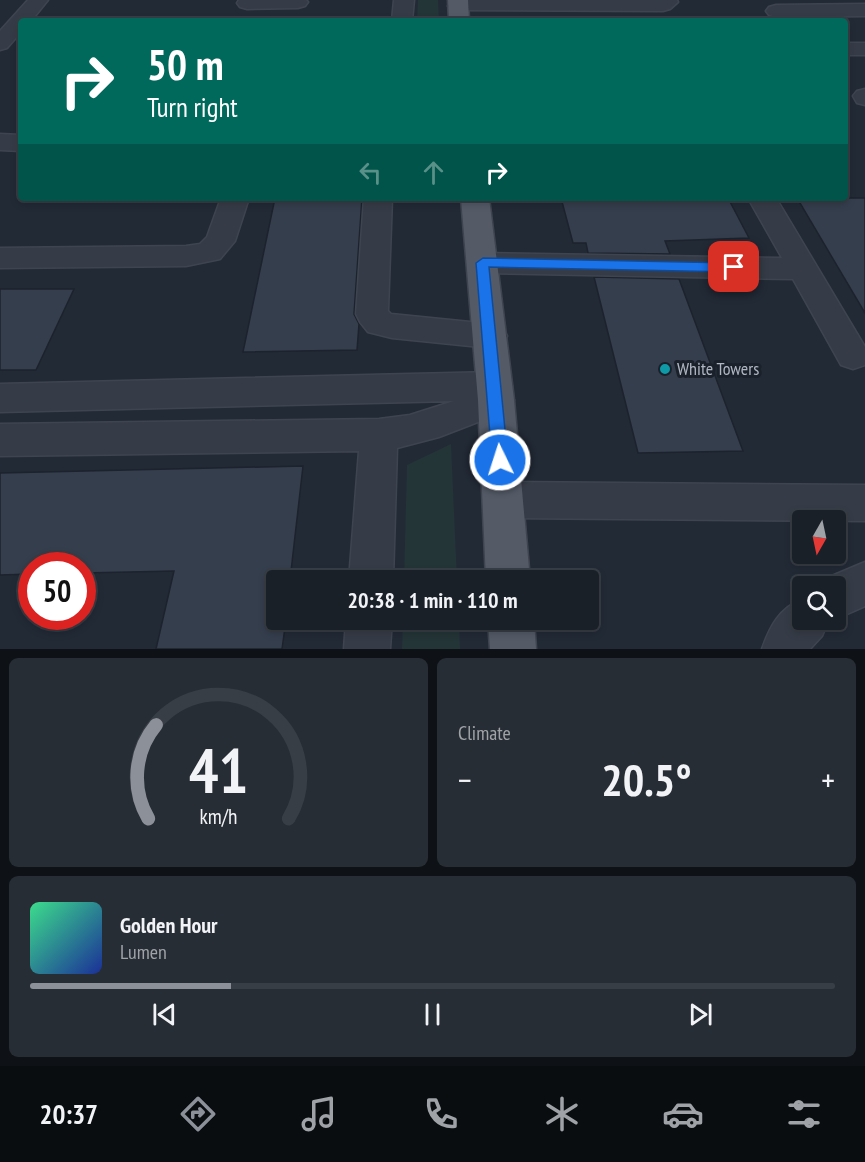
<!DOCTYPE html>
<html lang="en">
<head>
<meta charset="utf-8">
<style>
	:root { --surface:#1a2028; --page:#272d34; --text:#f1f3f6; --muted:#9fa3a8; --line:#383e45; --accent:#8c9099 }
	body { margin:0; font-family:"PT Sans Narrow",sans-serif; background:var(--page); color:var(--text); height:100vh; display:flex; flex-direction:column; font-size:22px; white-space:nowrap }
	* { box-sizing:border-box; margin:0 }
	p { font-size:20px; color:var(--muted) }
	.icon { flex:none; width:33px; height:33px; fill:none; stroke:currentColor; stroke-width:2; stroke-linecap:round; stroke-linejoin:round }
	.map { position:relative; height:649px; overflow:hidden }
	.drawer { display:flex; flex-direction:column; gap:9px; padding:9px; background:#0e1216; flex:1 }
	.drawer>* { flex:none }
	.top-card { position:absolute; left:18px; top:18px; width:830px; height:183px; border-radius:6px; box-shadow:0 3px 9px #0003,0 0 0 2px var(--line); background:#00695c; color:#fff; overflow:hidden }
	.needle { width:39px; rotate:189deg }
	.controls { position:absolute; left:792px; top:510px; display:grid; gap:12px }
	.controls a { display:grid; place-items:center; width:54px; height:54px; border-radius:6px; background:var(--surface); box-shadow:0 3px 9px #0003,0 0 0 2px var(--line); font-size:30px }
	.speed { position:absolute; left:18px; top:552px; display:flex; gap:12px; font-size:30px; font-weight:700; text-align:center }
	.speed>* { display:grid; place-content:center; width:78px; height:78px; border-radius:50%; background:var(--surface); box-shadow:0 3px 9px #0003,0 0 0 2px var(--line); line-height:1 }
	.speed .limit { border:9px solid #d22; background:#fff; color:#111 }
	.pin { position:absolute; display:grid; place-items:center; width:51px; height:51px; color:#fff; margin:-26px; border-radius:12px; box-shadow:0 3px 9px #0006 }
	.me { position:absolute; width:66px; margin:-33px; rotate:356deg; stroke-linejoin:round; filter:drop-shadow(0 0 4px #0008) }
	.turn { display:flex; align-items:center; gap:21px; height:126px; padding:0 30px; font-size:27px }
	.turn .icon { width:78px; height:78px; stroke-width:2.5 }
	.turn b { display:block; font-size:42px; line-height:51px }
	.lanes { display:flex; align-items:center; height:57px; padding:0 30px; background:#0003; justify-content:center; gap:30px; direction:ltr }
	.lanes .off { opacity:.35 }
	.big { font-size:45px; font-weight:800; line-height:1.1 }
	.drawer .card { flex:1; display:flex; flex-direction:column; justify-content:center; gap:9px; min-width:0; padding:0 21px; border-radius:9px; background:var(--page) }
	.drawer .dial { align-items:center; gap:0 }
	.dial svg { height:156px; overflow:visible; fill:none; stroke:var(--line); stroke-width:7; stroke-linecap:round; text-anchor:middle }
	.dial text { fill:var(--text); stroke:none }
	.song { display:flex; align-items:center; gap:18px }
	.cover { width:72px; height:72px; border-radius:9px; background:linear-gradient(135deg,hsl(150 70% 55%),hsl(230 70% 35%)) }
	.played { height:6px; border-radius:3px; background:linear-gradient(90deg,var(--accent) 25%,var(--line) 25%) }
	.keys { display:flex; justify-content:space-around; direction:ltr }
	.heat { display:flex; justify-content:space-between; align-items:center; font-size:33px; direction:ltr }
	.drawer .tiles { flex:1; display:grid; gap:9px; grid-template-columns:1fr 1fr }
	.card:last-child { grid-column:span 2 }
	.trip { position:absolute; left:266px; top:570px; width:333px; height:60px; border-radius:6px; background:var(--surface); box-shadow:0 3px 9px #0003,0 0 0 2px var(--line); font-weight:800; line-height:60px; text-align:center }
	.menu { display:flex; height:96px; justify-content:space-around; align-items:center; background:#0a0d10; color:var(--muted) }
	.menu .icon { width:42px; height:42px }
	.menu .selected { color:var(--accent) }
	.menu b { font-size:27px; color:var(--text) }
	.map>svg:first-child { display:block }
</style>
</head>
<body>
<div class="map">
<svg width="865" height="649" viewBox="0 0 865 649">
	<rect width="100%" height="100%" fill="#222a36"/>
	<g fill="#243537">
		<path d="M418 0H438L439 21H417Z"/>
		<path d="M451 444 457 580H404L407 465Z"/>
		<path d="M403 620H459L460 649H402Z"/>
	</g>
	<g fill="#353e4d" stroke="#1d232d" stroke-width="1.5">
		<path d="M275 198H362L354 314 359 324 357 350 243 352Z"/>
		<path d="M561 198H728L749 238 665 241 670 254 588 253 586 243H573Z"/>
		<path d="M797 198H865V313Z"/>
		<path d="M594 277 679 279 743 451 638 453Z"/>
		<path d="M0 289H74L36 370H0Z"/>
		<path d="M303 466 290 580H276V620H286L282 649H156L174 571 82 573V566H32V574L0 575V473Z"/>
	</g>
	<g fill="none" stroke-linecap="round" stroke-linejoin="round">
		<defs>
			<g id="minor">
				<path d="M28 0H48L31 21H21V32L7 48 0 50V31Z"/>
				<path d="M239 0H306L308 2 305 6 298 8 247 9 240 7 237 3Z"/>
				<path d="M394 0H414L412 21H392Z"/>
				<path d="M458 0H677L678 2 670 9 663 11 451 10 448 6 451 2Z"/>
				<path d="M865 4V16L776 17 769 15 766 11 769 7 776 5Z"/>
				<rect x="844" y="43" width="21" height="12"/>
				<path d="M865 89V105L857 103 853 96 857 91Z"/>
				<path d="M0 134 21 135V151L0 150Z"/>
				<path d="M221 198H249L235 241 220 259 186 266 0 268V248L186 246 200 244 207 237Z"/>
				<path d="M364 198H392L388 311 391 314 490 324 502 327 507 336 502 345 490 348 392 338 368 332 360 322 356 314Z"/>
				<path d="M748 198H776L865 347V365L853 369 841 365 793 279 483 273 472 270 468 263 472 256 483 253 782 258Z"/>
				<path d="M494 372 507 376 512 386 509 391 514 400 509 410 439 437 397 448 393 580H349L359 451 0 456V424L379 419 410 415 454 401 0 412V384Z"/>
				<path d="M503 482 865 485V521L503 518 489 513 483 500 489 487Z"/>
				<path d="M865 562V606L836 619V586H818L820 581Z"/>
				<path d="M802 599V620H829L822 636 810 649H762C770 626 779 609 802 599Z"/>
				<path d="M346 620H392L390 649H344Z"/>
			</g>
			<g id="major">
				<path d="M448 0H468L469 21H449Z"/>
				<path d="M461 198H489L514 400 530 580H486L478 400Z"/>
				<path d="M488 620H534L536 649H490Z"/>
			</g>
		</defs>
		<use href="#minor" stroke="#3f4550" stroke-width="3"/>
		<use href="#major" stroke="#3f4550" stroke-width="3"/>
		<use href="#minor" fill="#363c47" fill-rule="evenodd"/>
		<use href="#major" fill="#545b67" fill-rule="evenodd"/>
	</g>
	<path fill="#1a73e8" stroke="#114b97" stroke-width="1.5" d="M483 258 734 263 740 267 734 272 489 267 508 460 506 465 500 467 494 465 492 460 476 263Z"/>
	<circle fill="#0f9aa8" stroke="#1b212b" stroke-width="2" cx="665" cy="369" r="6"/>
	<g text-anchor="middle" stroke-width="6" stroke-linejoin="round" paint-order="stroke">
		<g font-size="18" fill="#b0b7c3" stroke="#1b212b" text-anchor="start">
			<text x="677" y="375">White Towers</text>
		</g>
	</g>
</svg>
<div class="controls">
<a><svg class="needle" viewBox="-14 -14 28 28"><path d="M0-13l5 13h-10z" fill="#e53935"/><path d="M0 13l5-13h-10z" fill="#9fa3a8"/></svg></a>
<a><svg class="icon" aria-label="search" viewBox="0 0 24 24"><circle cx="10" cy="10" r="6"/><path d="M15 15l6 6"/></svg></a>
</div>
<div class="speed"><div class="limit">50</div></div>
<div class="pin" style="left:734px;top:267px;background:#d93025"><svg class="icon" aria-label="arrive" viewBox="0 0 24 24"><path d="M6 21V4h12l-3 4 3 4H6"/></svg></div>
<svg class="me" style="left:500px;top:460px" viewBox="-20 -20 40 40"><circle r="17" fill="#1a73e8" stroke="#fff" stroke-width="3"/><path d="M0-11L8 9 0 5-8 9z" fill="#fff"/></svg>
<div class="trip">20:38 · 1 min · 110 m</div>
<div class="top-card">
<div class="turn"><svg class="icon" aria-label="right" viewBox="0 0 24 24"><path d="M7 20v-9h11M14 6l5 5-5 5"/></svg><div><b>50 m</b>Turn right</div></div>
<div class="lanes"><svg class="icon off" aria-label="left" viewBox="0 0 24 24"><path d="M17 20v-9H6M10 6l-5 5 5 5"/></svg><svg class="icon off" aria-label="ahead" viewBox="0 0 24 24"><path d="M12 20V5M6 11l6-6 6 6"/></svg><svg class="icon" aria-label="right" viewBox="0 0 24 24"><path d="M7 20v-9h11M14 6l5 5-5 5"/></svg></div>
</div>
</div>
<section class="drawer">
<div class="tiles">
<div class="card dial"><svg viewBox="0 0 100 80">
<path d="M14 69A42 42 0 1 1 86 69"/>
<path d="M14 69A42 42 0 0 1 18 21" stroke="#8c9099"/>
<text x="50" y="56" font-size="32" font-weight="700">41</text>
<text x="50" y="72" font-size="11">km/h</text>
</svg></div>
<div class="card"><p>Climate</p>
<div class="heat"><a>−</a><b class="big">20.5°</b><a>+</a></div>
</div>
<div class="card">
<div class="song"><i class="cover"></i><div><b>Golden Hour</b><p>Lumen</p></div></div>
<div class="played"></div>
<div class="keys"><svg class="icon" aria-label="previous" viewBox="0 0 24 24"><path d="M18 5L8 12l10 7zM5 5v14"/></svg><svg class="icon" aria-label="pause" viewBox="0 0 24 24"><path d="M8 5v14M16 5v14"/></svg><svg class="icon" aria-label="next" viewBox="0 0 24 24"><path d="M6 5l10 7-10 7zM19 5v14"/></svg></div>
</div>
</div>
</section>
<nav class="menu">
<b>20:37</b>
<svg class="icon selected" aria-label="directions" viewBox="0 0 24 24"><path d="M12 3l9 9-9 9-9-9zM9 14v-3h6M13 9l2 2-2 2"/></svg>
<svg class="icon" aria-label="music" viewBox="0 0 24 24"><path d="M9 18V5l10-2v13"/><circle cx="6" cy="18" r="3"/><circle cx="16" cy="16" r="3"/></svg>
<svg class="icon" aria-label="phone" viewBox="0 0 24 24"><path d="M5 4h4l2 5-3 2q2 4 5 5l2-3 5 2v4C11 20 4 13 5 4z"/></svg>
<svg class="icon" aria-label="climate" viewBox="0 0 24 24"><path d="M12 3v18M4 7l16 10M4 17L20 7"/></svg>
<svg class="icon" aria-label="car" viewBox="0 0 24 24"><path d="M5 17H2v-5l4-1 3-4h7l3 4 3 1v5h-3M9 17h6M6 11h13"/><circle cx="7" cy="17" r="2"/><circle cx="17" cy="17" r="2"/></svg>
<svg class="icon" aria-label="filters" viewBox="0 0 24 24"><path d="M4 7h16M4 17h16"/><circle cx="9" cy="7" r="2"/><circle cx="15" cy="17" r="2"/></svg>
</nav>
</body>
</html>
